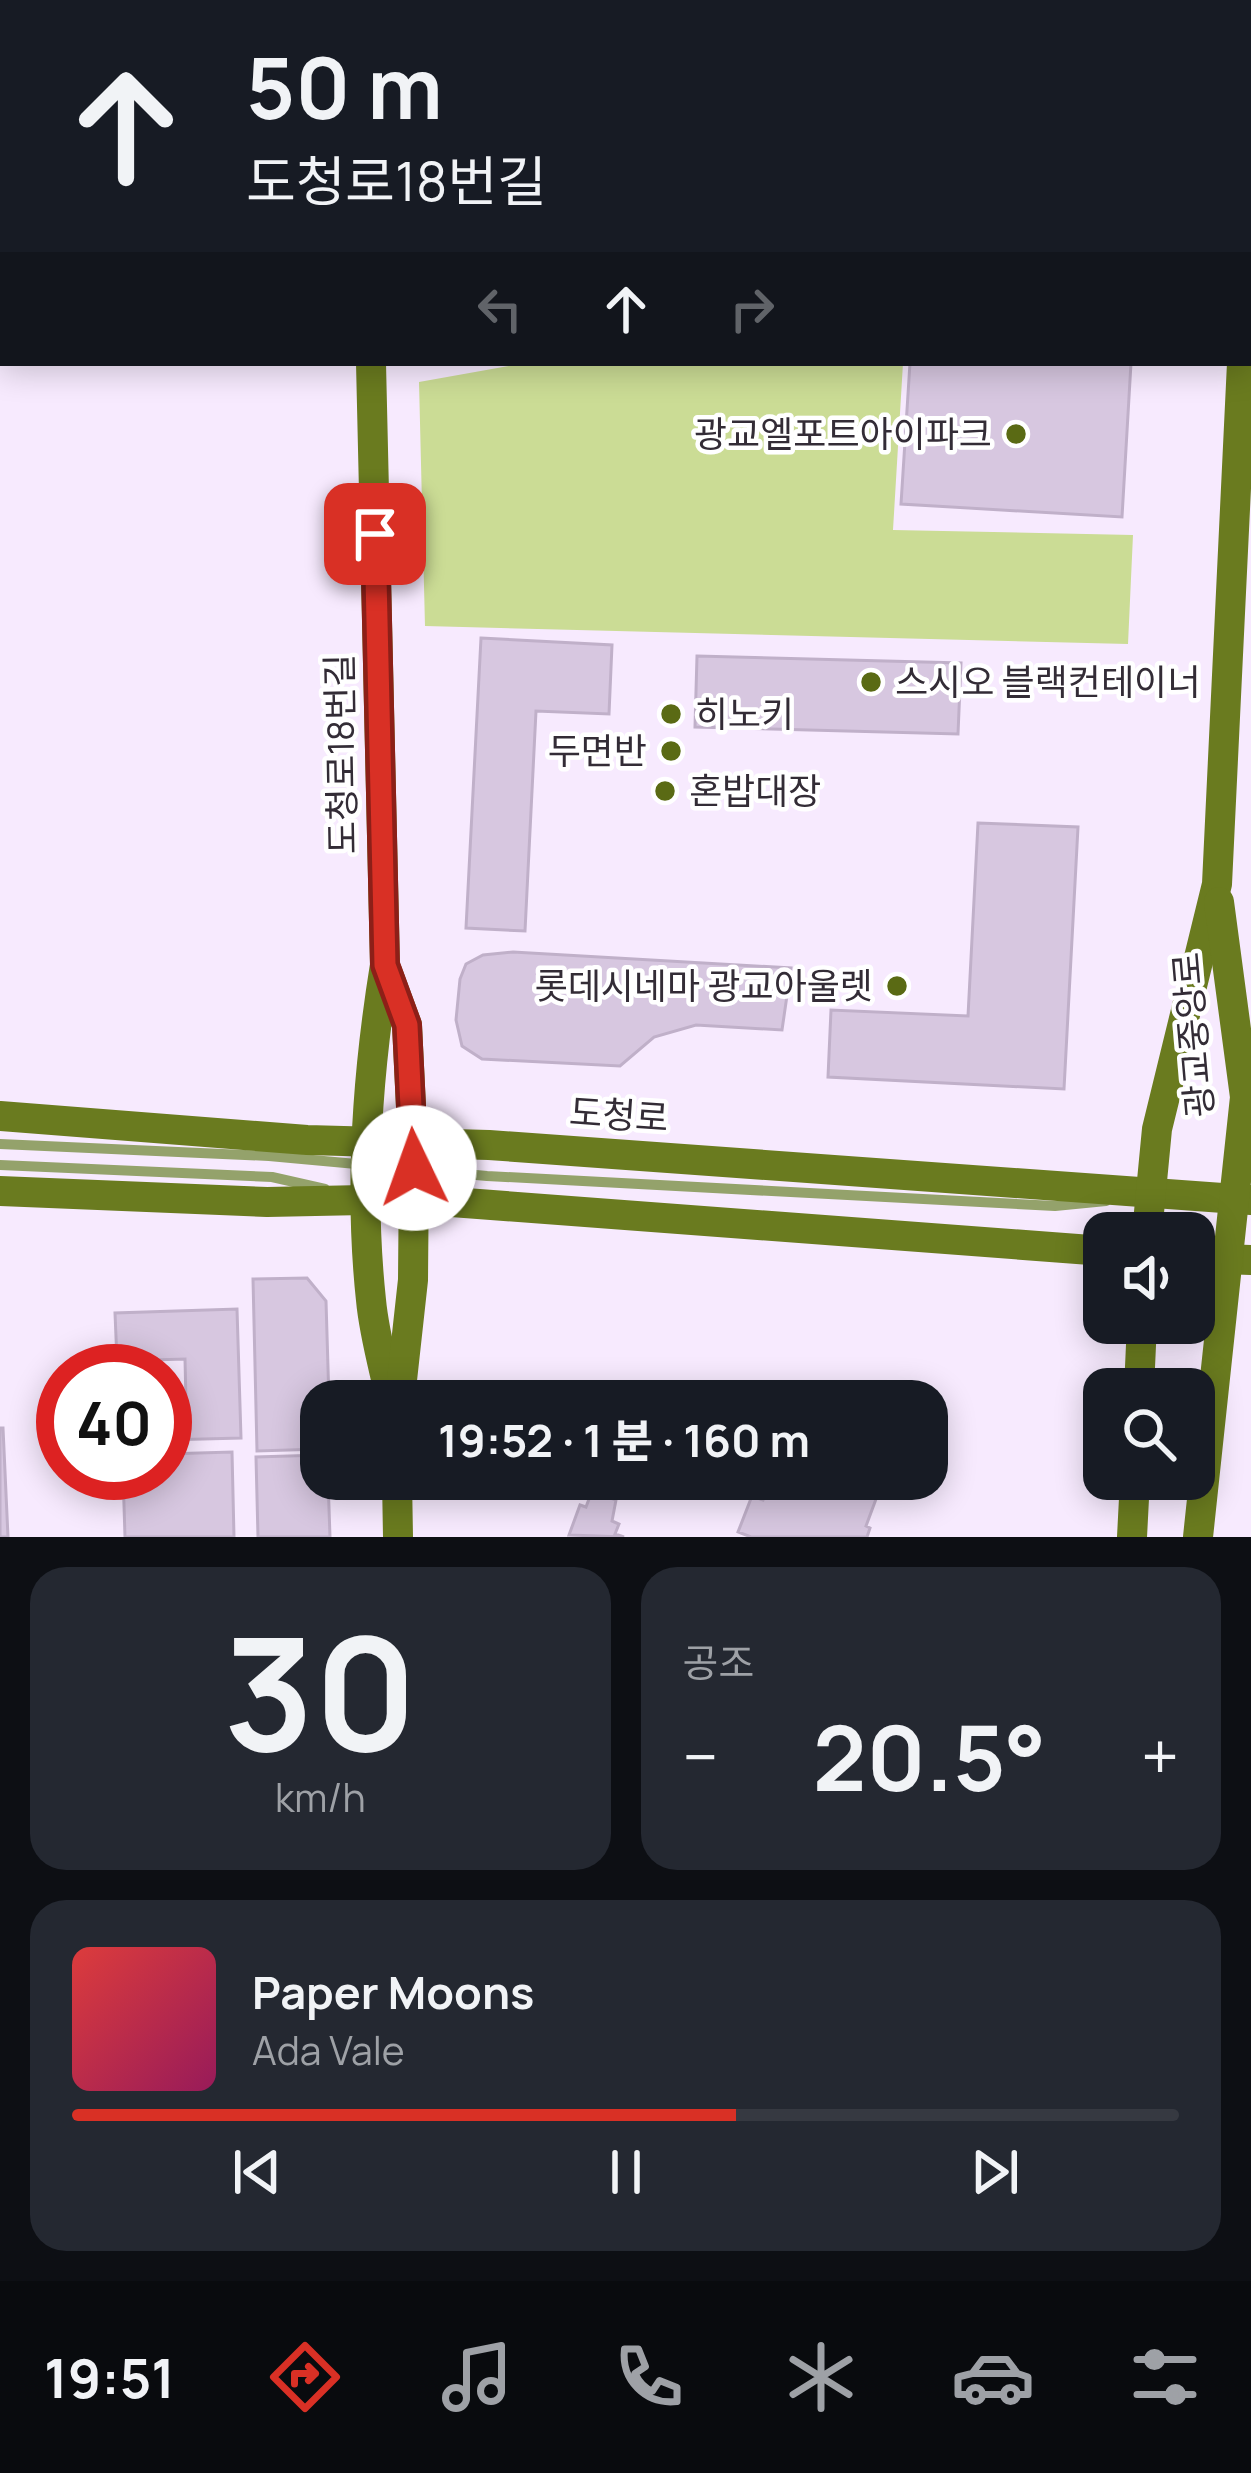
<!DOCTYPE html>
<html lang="ko">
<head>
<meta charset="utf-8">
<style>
	:root { --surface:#171b24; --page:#242831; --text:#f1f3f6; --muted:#9ea1a6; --line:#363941; --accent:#d93025 }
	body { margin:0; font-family:Manrope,"Noto Sans KR",sans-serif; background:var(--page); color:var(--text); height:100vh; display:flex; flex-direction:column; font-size:45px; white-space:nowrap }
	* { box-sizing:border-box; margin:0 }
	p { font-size:39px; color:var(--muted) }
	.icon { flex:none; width:66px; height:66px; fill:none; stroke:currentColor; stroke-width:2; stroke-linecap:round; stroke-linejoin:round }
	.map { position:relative; height:1537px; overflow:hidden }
	.panel { display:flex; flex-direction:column; gap:30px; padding:30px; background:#0d0f14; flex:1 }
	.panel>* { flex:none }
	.top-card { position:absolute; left:0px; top:0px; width:1251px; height:366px; box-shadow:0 6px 30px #0003; background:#171b24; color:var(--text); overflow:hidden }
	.tools { position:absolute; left:1083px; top:1212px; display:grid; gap:24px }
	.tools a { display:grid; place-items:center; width:132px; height:132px; border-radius:24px; background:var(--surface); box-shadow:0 6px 30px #0003; font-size:60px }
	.speed { position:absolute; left:36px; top:1344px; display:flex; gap:24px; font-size:60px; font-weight:700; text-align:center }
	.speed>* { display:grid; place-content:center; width:156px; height:156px; border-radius:50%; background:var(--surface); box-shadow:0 6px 30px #0003; line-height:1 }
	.speed .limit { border:18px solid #d22; background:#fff; color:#111 }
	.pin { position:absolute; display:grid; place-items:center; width:102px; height:102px; color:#fff; margin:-51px; border-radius:24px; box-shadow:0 6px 18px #0006 }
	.me { position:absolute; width:132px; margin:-66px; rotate:357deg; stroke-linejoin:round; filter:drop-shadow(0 0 9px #0008) }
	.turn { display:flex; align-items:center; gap:42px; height:252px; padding:0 48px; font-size:54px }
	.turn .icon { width:156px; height:156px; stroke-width:2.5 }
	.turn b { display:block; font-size:84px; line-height:102px }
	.lanes { display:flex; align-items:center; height:114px; padding:0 48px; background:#0003; justify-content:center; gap:60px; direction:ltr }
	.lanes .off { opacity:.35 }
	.big { font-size:90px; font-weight:700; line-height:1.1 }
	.panel .tile { flex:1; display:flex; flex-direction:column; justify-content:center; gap:18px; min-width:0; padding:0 42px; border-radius:36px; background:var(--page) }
	.panel .dial { align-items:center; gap:0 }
	.dial b { font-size:156px; line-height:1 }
	.song { display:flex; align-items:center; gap:36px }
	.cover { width:144px; height:144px; border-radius:18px; background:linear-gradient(135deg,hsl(0 70% 55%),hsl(330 70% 35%)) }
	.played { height:12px; border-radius:6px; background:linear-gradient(90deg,var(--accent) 60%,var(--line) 60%) }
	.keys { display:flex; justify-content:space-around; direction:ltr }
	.heat { display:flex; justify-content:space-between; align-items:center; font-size:66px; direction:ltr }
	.panel .tiles { flex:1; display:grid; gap:30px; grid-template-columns:1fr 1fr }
	.tile:last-child { grid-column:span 2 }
	.trip { position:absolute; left:300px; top:1380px; width:648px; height:120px; border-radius:36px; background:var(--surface); box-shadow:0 6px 30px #0003; font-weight:700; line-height:120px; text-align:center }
	.menu { display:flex; height:192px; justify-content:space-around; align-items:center; background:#090b0e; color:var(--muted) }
	.menu .icon { width:84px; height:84px }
	.menu .current { color:var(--accent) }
	.menu b { font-size:54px; color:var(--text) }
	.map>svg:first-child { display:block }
</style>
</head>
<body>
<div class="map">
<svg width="1251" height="1537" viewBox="0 0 1251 1537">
	<rect width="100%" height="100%" fill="#f7eafe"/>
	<path fill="#cbdc95" d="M526 363H903L893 530 1133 535 1128 644 425 626 419 382Z"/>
	<g fill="#d7c7e0" stroke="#c0b0c9" stroke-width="3">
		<path d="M932 0H1153L932 3Z"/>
		<path d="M910 363H1131L1122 517 901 504Z"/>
		<path d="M481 638 612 645 609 714 536 711 525 931 466 928Z"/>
		<path d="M697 656 961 663 958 734 695 727Z"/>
		<path d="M978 823 1078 827 1064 1089 828 1077 831 1010 968 1016Z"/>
		<path d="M513 952 791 968 782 1030 696 1025 654 1037 620 1066 482 1059 462 1046 456 1020 460 979 466 964 483 955Z"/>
		<path d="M307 1278 326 1301 329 1401H321V1449L257 1451 253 1279Z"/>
		<path d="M237 1309 241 1438 165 1440V1403L186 1402 185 1359 117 1361 115 1313Z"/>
		<path d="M0 1428H3L8 1537H0Z"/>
		<path d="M232 1452 234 1537H125L123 1473H165V1454Z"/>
		<path d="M321 1455V1479H328L330 1537H258L256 1457Z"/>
		<path d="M772 1479H900L893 1497 879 1491 866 1526 870 1528 867 1537H751L738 1532 752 1496 763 1500Z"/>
		<path d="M592 1491 616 1500 612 1521 619 1524 615 1534 624 1537 569 1535 580 1505 586 1507Z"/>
	</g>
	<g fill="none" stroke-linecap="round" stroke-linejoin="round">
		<g stroke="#94a26b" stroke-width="10">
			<path d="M0 1144 269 1156 487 1176 1055 1206 1106 1201"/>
			<path d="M0 1165 272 1177 325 1189"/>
		</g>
		<g stroke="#94a26b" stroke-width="21">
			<path d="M718 0 765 3"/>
			<path d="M898 3 899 0"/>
		</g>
		<g stroke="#6a7b1f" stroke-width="30">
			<path d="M364 0V3"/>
			<path d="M1248 179 1251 88"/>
			<path d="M371 363 385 965C367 1076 359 1188 371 1300 374 1334 384 1368 391 1401"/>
			<path d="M387 971 407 1025 414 1168 413 1280 400 1398"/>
			<path d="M0 1116 307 1140 489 1145 1251 1200"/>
			<path d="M0 1191 267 1202 412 1199 1104 1251"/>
			<path d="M1147 1233 1157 1129 1217 884 1242 363"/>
			<path d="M1194 1258 1251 1260"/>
			<path d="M1139 1389 1142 1323"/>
			<path d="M397 1479 398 1537"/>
			<path d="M1132 1537 1135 1479"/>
			<path d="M1198 1537 1245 1097 1219 902"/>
		</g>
	</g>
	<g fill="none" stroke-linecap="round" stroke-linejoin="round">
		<defs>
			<path id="route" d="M375 534 385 965 407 1025 414 1168"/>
		</defs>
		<use href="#route" stroke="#8d1f18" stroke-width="30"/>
		<use href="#route" stroke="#d93025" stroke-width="21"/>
	</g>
	<g fill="#5a6a14" stroke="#fff" stroke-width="4.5">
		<circle cx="1016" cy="434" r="12"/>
		<circle cx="871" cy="682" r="12"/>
		<circle cx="671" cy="714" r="12"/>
		<circle cx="671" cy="751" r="12"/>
		<circle cx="665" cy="791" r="12"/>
		<circle cx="897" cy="986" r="12"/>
	</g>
	<g text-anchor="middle" stroke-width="9" stroke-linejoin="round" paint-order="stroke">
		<g font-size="36" fill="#332c36" stroke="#fff" text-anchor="end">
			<text x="992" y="447">광교엘포트아이파크</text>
			<text x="895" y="695" text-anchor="start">스시오 블랙컨테이너</text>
			<text x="695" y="727" text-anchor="start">히노키</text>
			<text x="647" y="764">두면반</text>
			<text x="689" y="804" text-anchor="start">혼밥대장</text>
			<text x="873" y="999">롯데시네마 광교아울렛</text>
		</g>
		<g font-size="36" fill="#332c36" stroke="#fff">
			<text transform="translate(341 754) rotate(-91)" y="13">도청로18번길</text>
			<text transform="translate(1193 1035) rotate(-95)" y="13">광교중앙로</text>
			<text transform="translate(619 1115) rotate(4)" y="13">도청로</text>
		</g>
	</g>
</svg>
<div class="tools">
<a><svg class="icon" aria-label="sound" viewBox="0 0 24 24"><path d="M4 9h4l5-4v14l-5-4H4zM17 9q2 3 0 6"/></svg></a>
<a><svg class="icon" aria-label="search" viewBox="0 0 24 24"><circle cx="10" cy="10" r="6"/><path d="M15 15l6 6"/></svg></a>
</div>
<div class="speed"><div class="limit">40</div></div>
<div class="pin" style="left:375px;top:534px;background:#d93025"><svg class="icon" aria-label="arrive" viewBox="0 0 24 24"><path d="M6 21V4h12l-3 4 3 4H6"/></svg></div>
<svg class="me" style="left:414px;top:1168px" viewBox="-20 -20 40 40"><circle r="19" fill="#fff"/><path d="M0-13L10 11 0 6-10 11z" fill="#d93025"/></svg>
<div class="trip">19:52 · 1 분 · 160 m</div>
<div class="top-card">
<div class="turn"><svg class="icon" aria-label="ahead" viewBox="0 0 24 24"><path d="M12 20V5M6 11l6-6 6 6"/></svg><div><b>50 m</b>도청로18번길</div></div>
<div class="lanes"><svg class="icon off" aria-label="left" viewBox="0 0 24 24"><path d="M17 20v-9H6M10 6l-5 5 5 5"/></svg><svg class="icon" aria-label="ahead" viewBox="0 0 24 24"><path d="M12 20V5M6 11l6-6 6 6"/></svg><svg class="icon off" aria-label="right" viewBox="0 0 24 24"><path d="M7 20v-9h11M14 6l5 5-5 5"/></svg></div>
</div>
</div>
<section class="panel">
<div class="tiles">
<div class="tile dial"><b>30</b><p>km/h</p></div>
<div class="tile"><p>공조</p>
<div class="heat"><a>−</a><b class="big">20.5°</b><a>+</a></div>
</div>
<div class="tile">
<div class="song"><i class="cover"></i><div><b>Paper Moons</b><p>Ada Vale</p></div></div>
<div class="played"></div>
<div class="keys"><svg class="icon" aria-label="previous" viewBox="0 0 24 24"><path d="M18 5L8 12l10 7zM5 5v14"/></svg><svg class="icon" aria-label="pause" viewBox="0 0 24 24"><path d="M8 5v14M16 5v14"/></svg><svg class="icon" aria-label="next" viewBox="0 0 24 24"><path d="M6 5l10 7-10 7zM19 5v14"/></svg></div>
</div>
</div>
</section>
<nav class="menu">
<b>19:51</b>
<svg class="icon current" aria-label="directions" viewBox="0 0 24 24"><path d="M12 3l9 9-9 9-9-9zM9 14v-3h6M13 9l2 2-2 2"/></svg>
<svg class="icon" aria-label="music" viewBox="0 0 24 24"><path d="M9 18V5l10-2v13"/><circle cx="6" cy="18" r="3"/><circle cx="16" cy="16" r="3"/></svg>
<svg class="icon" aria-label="phone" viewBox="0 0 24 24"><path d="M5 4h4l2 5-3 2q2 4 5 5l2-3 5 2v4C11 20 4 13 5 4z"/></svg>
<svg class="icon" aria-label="climate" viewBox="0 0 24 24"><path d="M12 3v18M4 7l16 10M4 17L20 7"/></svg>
<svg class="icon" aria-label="car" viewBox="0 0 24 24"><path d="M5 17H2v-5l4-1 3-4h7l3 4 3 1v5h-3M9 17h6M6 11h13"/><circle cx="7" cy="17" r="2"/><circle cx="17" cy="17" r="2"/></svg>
<svg class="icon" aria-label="filters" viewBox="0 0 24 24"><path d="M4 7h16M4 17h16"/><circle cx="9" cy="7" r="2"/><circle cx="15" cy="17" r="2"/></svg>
</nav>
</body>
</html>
